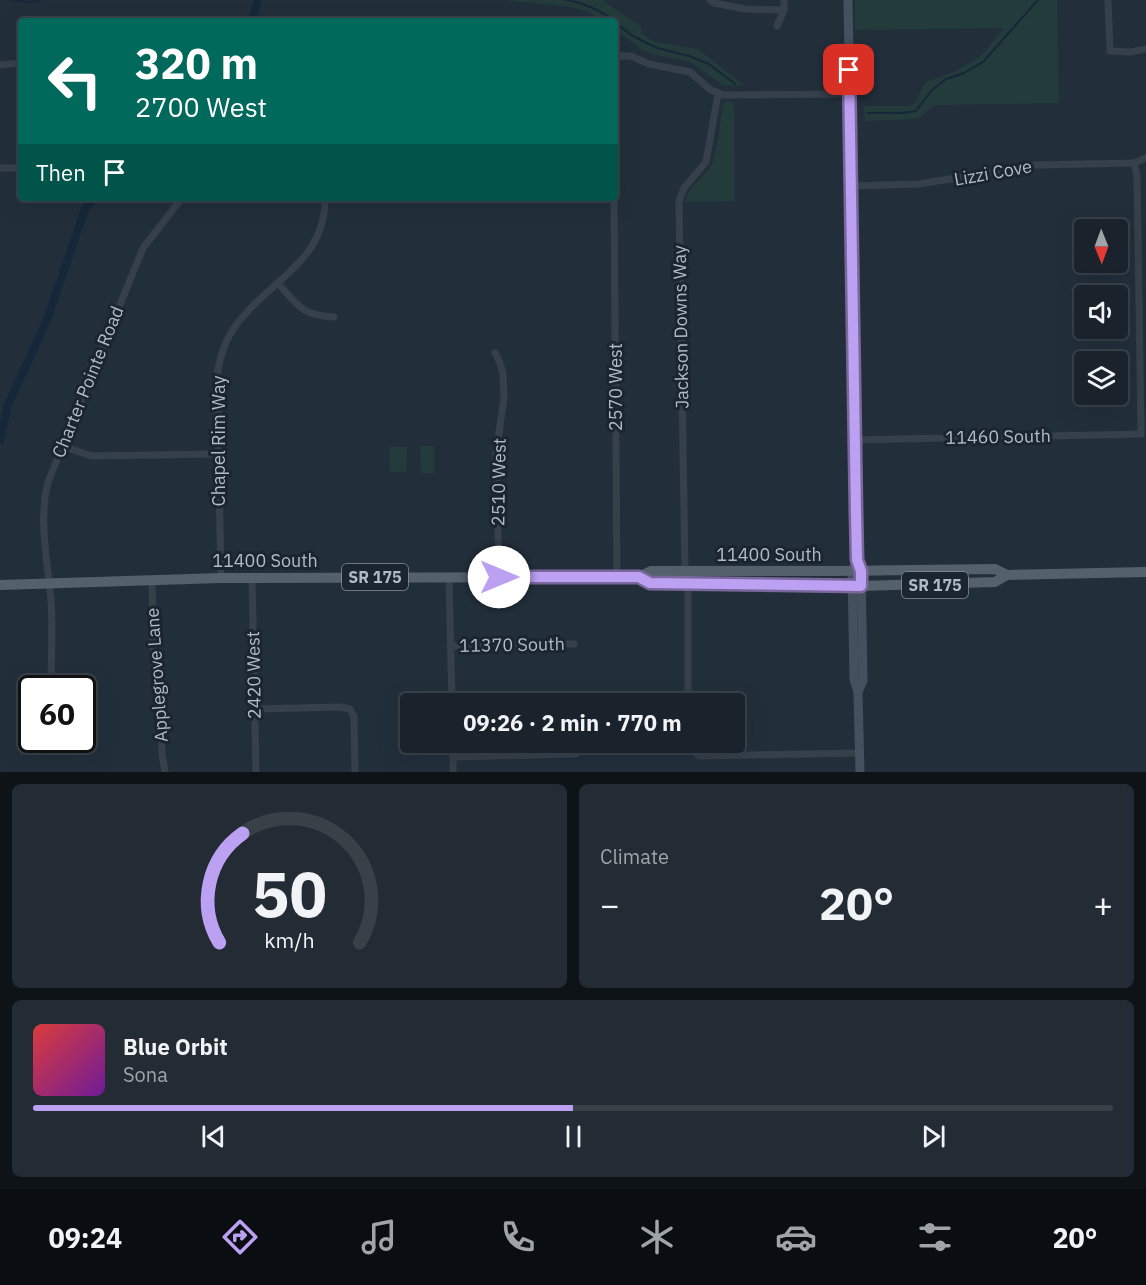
<!DOCTYPE html>
<html lang="en">
<head>
<meta charset="utf-8">
<style>
	:root { --surface:#1a232c; --page:#232b34; --text:#f1f3f6; --muted:#9fa4a9; --line:#384048; --accent:#bca0f2 }
	body { margin:0; font-family:"IBM Plex Sans",sans-serif; background:var(--page); color:var(--text); height:100vh; display:flex; flex-direction:column; font-size:22px; white-space:nowrap }
	* { box-sizing:border-box; margin:0 }
	p { font-size:20px; color:var(--muted) }
	.icon { flex:none; width:33px; height:33px; fill:none; stroke:currentColor; stroke-width:2; stroke-linecap:round; stroke-linejoin:round }
	.map { position:relative; height:772px; overflow:hidden }
	.drawer { display:flex; flex-direction:column; gap:12px; padding:12px; background:#0e1318; flex:1 }
	.drawer>* { flex:none }
	.hud { position:absolute; left:18px; top:18px; width:600px; height:183px; border-radius:6px; box-shadow:0 6px 24px #0002,0 0 0 2px var(--line); background:#00695c; color:#fff; overflow:hidden }
	.needle { width:39px; rotate:179deg }
	.controls { position:absolute; left:1074px; top:219px; display:grid; gap:12px }
	.controls a { display:grid; place-items:center; width:54px; height:54px; border-radius:6px; background:var(--surface); box-shadow:0 6px 24px #0002,0 0 0 2px var(--line); font-size:30px }
	.speed { position:absolute; left:18px; top:675px; display:flex; gap:12px; font-size:30px; font-weight:700; text-align:center }
	.speed>* { display:grid; place-content:center; width:78px; height:78px; border-radius:50%; background:var(--surface); box-shadow:0 6px 24px #0002,0 0 0 2px var(--line); line-height:1 }
	.speed .limit { border:3px solid #111; border-radius:9px; background:#fff; color:#111 }
	.pin { position:absolute; display:grid; place-items:center; width:51px; height:51px; color:#fff; margin:-26px; border-radius:12px; box-shadow:0 3px 9px #0006 }
	.me { position:absolute; width:66px; margin:-33px; rotate:90deg; stroke-linejoin:round; filter:drop-shadow(0 0 4px #0008) }
	.turn { display:flex; align-items:center; gap:21px; height:126px; padding:0 18px; font-size:27px }
	.turn .icon { width:78px; height:78px; stroke-width:2.5 }
	.turn b { display:block; font-size:42px; line-height:51px }
	.then { display:flex; align-items:center; height:57px; padding:0 18px; background:#0003; gap:12px; font-size:22px }
	.big { font-size:45px; font-weight:700; line-height:1.1 }
	.drawer .tile { flex:1; display:flex; flex-direction:column; justify-content:center; gap:9px; min-width:0; padding:0 21px; border-radius:9px; background:var(--page) }
	.drawer .dial { align-items:center; gap:0 }
	.dial svg { height:156px; overflow:visible; fill:none; stroke:var(--line); stroke-width:7; stroke-linecap:round; text-anchor:middle }
	.dial text { fill:var(--text); stroke:none }
	.song { display:flex; align-items:center; gap:18px }
	.cover { width:72px; height:72px; border-radius:9px; background:linear-gradient(135deg,hsl(0 70% 55%),hsl(280 70% 35%)) }
	.played { height:6px; border-radius:3px; background:linear-gradient(90deg,var(--accent) 50%,var(--line) 50%) }
	.keys { display:flex; justify-content:space-around; direction:ltr }
	.heat { display:flex; justify-content:space-between; align-items:center; font-size:33px; direction:ltr }
	.drawer .tiles { flex:1; display:grid; gap:12px; grid-template-columns:1fr 1fr }
	.tile:last-child { grid-column:span 2 }
	.trip { position:absolute; left:400px; top:693px; width:345px; height:60px; border-radius:6px; background:var(--surface); box-shadow:0 6px 24px #0002,0 0 0 2px var(--line); font-weight:700; line-height:60px; text-align:center }
	.tab-bar { display:flex; height:96px; justify-content:space-around; align-items:center; background:#0a0e12; color:var(--muted) }
	.tab-bar .icon { width:42px; height:42px }
	.tab-bar .current { color:var(--accent) }
	.tab-bar b { font-size:27px; color:var(--text) }
	.map>svg:first-child { display:block }
</style>
</head>
<body>
<div class="map">
<svg width="1146" height="772" viewBox="0 0 1146 772">
	<rect width="100%" height="100%" fill="#222f3b"/>
	<g fill="#243b3c">
		<path d="M505 0H603L641 27 642 34 654 42 698 49 745 86 723 85 690 62 656 55 644 51 615 29V21C601 21 590 11 575 8 552 4 528 3 505 0Z"/>
		<path d="M855 0H1057L1059 103 935 105 917 119 865 121 864 106H910L915 103 925 82 954 72 981 56 1004 28 855 30Z"/>
		<path d="M726 102H734L735 201 685 202C689 184 701 182 710 167 718 155 720 121 723 106Z"/>
		<path d="M420 446H434V473H421Z"/>
		<path d="M389 447H407L406 472H390Z"/>
	</g>
	<g fill="none" stroke-linecap="round" stroke-linejoin="round">
		<g stroke="#162739" stroke-width="2">
			<path d="M12 0 29 2 41 0"/>
			<path d="M566 0C581 2 603 11 614 21"/>
			<path d="M615 22 631 35 657 48 689 56 709 64 735 84"/>
			<path d="M868 113H903L916 111 931 91 946 79 964 73 983 62 1038 0"/>
		</g>
		<g stroke="#162739" stroke-width="8">
			<path d="M252 21 258 0"/>
			<path d="M0 440 8 405 47 320 85 209 95 198"/>
		</g>
		<g stroke="#36404b" stroke-width="7">
			<path d="M710 0 714 3 745 9 784 10"/>
			<path d="M1108 0 1110 51 1130 52 1146 49"/>
			<path d="M777 26 784 10V0"/>
			<path d="M615 56H631L649 64 690 72 711 90 724 95 850 94"/>
			<path d="M0 65 21 63"/>
			<path d="M0 168H21"/>
			<path d="M852 186 919 184 1036 165 1134 163 1146 158"/>
			<path d="M614 198 617 576"/>
			<path d="M278 283C297 305 303 316 334 317"/>
			<path d="M495 353 500 363 503 373 504 398 496 453 499 577"/>
			<path d="M856 440 1141 434 1137 176 1134 163"/>
			<path d="M63 446 91 456 218 454"/>
			<path d="M685 571 679 201 684 188 706 162 718 94"/>
			<path d="M449 577 452 704"/>
			<path d="M221 578 217 381C218 361 224 342 236 325 269 280 326 262 325 198"/>
			<path d="M252 578 256 772"/>
			<path d="M152 579 154 671 160 695 162 755 165 771"/>
			<path d="M450 646 574 644"/>
			<path d="M51 688C51 660 53 630 51 601 48 562 38 521 48 482L143 248 182 198"/>
			<path d="M688 704V584"/>
			<path d="M255 709 341 707 350 709 354 716 355 772"/>
			<path d="M52 740V749"/>
			<path d="M453 742V772"/>
			<path d="M688 742V746L699 756 860 753"/>
			<path d="M453 757 576 754"/>
		</g>
		<g stroke="#44505e" stroke-width="9">
			<path d="M848 0 856 440 857 560 861 571 863 681 858 692"/>
			<path d="M855 565 852 571 854 679 858 692 860 772"/>
		</g>
		<g stroke="#54606c" stroke-width="10">
			<path d="M639 577 650 583 861 586 995 582 1007 575 1146 572"/>
			<path d="M0 585 221 578 639 577 651 571H836L995 569 1007 575"/>
		</g>
	</g>
	<g fill="none" stroke-linecap="round" stroke-linejoin="round">
		<defs>
			<path id="route" d="M499 577H639L650 583 861 586V571L857 560 856 513 849 70"/>
		</defs>
		<use href="#route" stroke="#7a689d" stroke-width="15"/>
		<use href="#route" stroke="#bca0f2" stroke-width="10"/>
	</g>
	<g text-anchor="middle" stroke-width="6" stroke-linejoin="round" paint-order="stroke">
		<g fill="#1b2530" stroke="#848e9a" stroke-width="1.5">
			<rect x="342" y="564" width="66" height="26" rx="4.5"/>
			<rect x="902" y="572" width="66" height="26" rx="4.5"/>
		</g>
		<g font-size="16" font-weight="bold" fill="#b1bbc7">
			<text x="375" y="583">SR 175</text>
			<text x="935" y="591">SR 175</text>
		</g>
		<g font-size="18" fill="#b1bbc7" stroke="#1b2530">
			<text transform="translate(993 173) rotate(-10)" y="6">Lizzi Cove</text>
			<text transform="translate(681 327) rotate(-91)" y="6">Jackson Downs Way</text>
			<text transform="translate(88 382) rotate(-68)" y="6">Charter Pointe Road</text>
			<text transform="translate(616 387) rotate(-90)" y="6">2570 West</text>
			<text transform="translate(998 437) rotate(-1)" y="6">11460 South</text>
			<text transform="translate(219 441) rotate(-90)" y="6">Chapel Rim Way</text>
			<text transform="translate(499 482) rotate(-89)" y="6">2510 West</text>
			<text x="769" y="561">11400 South</text>
			<text x="265" y="567">11400 South</text>
			<text transform="translate(512 645) rotate(-1)" y="6">11370 South</text>
			<text transform="translate(157 675) rotate(-94)" y="6">Applegrove Lane</text>
			<text transform="translate(254 675) rotate(-91)" y="6">2420 West</text>
		</g>
	</g>
</svg>
<div class="controls">
<a><svg class="needle" viewBox="-14 -14 28 28"><path d="M0-13l5 13h-10z" fill="#e53935"/><path d="M0 13l5-13h-10z" fill="#9fa4a9"/></svg></a>
<a><svg class="icon" aria-label="sound" viewBox="0 0 24 24"><path d="M4 9h4l5-4v14l-5-4H4zM17 9q2 3 0 6"/></svg></a>
<a><svg class="icon" aria-label="layers" viewBox="0 0 24 24"><path d="M12 4l9 5-9 5-9-5zM3 14l9 5 9-5"/></svg></a>
</div>
<div class="speed"><div class="limit">60</div></div>
<div class="pin" style="left:849px;top:70px;background:#d93025"><svg class="icon" aria-label="arrive" viewBox="0 0 24 24"><path d="M6 21V4h12l-3 4 3 4H6"/></svg></div>
<svg class="me" style="left:499px;top:577px" viewBox="-20 -20 40 40"><circle r="19" fill="#fff"/><path d="M0-13L10 11 0 6-10 11z" fill="#bca0f2"/></svg>
<div class="trip">09:26 · 2 min · 770 m</div>
<div class="hud">
<div class="turn"><svg class="icon" aria-label="left" viewBox="0 0 24 24"><path d="M17 20v-9H6M10 6l-5 5 5 5"/></svg><div><b>320 m</b>2700 West</div></div>
<div class="then">Then<svg class="icon" aria-label="arrive" viewBox="0 0 24 24"><path d="M6 21V4h12l-3 4 3 4H6"/></svg></div>
</div>
</div>
<section class="drawer">
<div class="tiles">
<div class="tile dial"><svg viewBox="0 0 100 80">
<path d="M14 69A42 42 0 1 1 86 69"/>
<path d="M14 69A42 42 0 0 1 26 13" stroke="#bca0f2"/>
<text x="50" y="56" font-size="32" font-weight="700">50</text>
<text x="50" y="72" font-size="11">km/h</text>
</svg></div>
<div class="tile"><p>Climate</p>
<div class="heat"><a>−</a><b class="big">20°</b><a>+</a></div>
</div>
<div class="tile">
<div class="song"><i class="cover"></i><div><b>Blue Orbit</b><p>Sona</p></div></div>
<div class="played"></div>
<div class="keys"><svg class="icon" aria-label="previous" viewBox="0 0 24 24"><path d="M18 5L8 12l10 7zM5 5v14"/></svg><svg class="icon" aria-label="pause" viewBox="0 0 24 24"><path d="M8 5v14M16 5v14"/></svg><svg class="icon" aria-label="next" viewBox="0 0 24 24"><path d="M6 5l10 7-10 7zM19 5v14"/></svg></div>
</div>
</div>
</section>
<nav class="tab-bar">
<b>09:24</b>
<svg class="icon current" aria-label="directions" viewBox="0 0 24 24"><path d="M12 3l9 9-9 9-9-9zM9 14v-3h6M13 9l2 2-2 2"/></svg>
<svg class="icon" aria-label="music" viewBox="0 0 24 24"><path d="M9 18V5l10-2v13"/><circle cx="6" cy="18" r="3"/><circle cx="16" cy="16" r="3"/></svg>
<svg class="icon" aria-label="phone" viewBox="0 0 24 24"><path d="M5 4h4l2 5-3 2q2 4 5 5l2-3 5 2v4C11 20 4 13 5 4z"/></svg>
<svg class="icon" aria-label="climate" viewBox="0 0 24 24"><path d="M12 3v18M4 7l16 10M4 17L20 7"/></svg>
<svg class="icon" aria-label="car" viewBox="0 0 24 24"><path d="M5 17H2v-5l4-1 3-4h7l3 4 3 1v5h-3M9 17h6M6 11h13"/><circle cx="7" cy="17" r="2"/><circle cx="17" cy="17" r="2"/></svg>
<svg class="icon" aria-label="filters" viewBox="0 0 24 24"><path d="M4 7h16M4 17h16"/><circle cx="9" cy="7" r="2"/><circle cx="15" cy="17" r="2"/></svg>
<b>20°</b>
</nav>
</body>
</html>
